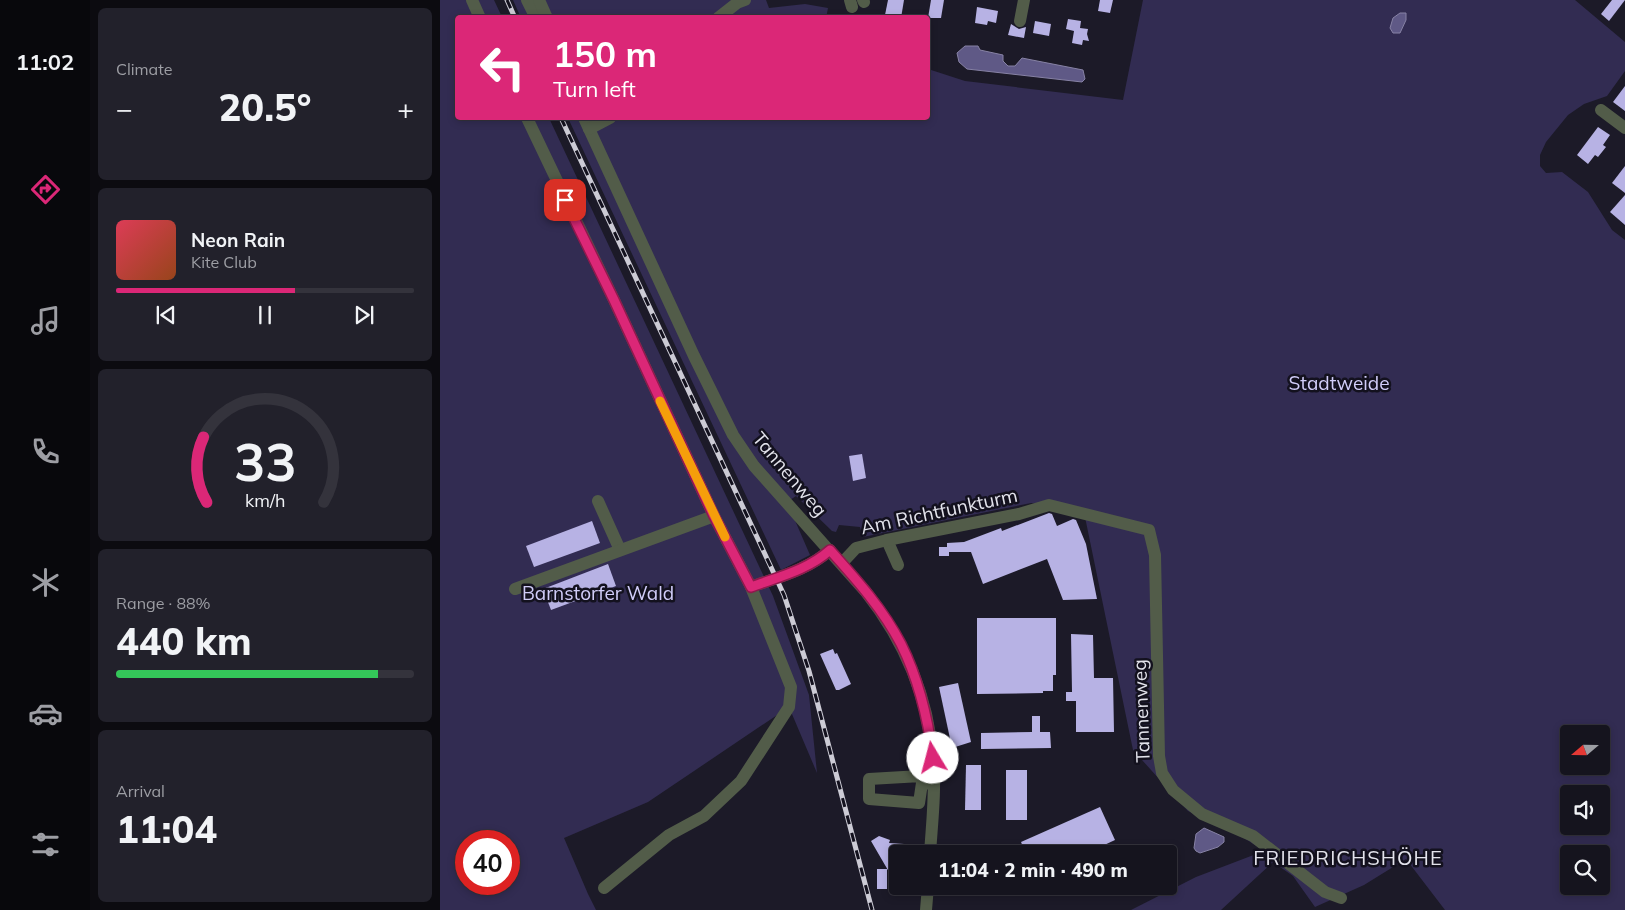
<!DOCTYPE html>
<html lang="en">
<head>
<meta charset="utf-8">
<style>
	:root { --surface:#15141e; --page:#22212b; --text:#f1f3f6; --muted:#9d9ea4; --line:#34333c; --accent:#db2777 }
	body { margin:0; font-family:Mulish,sans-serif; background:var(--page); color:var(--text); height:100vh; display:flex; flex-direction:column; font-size:19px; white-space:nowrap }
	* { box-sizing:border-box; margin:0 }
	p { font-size:16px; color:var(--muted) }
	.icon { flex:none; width:28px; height:28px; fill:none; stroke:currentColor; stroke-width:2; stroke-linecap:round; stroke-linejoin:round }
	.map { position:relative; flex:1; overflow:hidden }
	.panel { display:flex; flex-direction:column; gap:8px; padding:8px; background:#0c0b10; width:350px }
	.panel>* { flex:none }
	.hud { position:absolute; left:15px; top:15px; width:475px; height:105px; border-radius:5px; box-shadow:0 2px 8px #0003,0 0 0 1px var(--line); background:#db2777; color:#fff; overflow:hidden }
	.needle { width:32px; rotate:250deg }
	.tools { position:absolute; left:1120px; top:725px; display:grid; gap:10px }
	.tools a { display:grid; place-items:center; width:50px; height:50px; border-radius:5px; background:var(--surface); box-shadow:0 2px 8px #0003,0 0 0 1px var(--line); font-size:25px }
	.speed { position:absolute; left:15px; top:830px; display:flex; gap:10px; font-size:25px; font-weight:700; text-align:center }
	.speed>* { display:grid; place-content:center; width:65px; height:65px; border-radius:50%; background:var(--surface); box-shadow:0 2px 8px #0003,0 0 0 1px var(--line); line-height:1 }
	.speed .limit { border:8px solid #d22; background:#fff; color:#111 }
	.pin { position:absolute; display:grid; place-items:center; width:42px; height:42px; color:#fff; margin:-21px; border-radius:10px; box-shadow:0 2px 8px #0006 }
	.me { position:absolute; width:55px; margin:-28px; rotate:352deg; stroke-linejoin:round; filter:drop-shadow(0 0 4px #0008) }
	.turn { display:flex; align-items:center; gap:18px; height:105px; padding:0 15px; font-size:22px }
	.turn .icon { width:65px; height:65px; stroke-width:2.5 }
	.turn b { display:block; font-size:35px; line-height:42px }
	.big { font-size:38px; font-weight:800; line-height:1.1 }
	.panel .card { flex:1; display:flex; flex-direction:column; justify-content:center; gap:8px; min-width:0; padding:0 18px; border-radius:8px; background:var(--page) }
	.panel .dial { align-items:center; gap:0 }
	.dial svg { height:130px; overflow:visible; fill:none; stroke:var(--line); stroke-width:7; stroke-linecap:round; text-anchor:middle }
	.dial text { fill:var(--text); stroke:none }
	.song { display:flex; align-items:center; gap:15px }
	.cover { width:60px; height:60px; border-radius:8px; background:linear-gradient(135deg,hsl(350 70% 55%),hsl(20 70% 35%)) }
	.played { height:5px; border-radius:2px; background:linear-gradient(90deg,var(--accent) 60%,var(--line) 60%) }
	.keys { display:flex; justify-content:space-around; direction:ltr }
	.heat { display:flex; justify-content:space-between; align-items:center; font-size:28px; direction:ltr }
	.charge { height:8px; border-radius:4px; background:linear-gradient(90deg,#34c759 88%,var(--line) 0) }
	.trip { position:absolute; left:449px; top:845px; width:288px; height:50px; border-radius:5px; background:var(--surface); box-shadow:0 2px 8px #0003,0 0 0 1px var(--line); font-weight:800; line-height:50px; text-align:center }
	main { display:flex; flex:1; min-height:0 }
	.tab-bar { display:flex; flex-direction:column; width:90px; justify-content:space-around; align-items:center; background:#08080c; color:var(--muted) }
	.tab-bar .icon { width:35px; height:35px }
	.tab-bar .current { color:var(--accent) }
	.tab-bar b { font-size:22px; color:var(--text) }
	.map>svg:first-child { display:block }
</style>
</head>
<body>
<main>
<nav class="tab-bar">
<b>11:02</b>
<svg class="icon current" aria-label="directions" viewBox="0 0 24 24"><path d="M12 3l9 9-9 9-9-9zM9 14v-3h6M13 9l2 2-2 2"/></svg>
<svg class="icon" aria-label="music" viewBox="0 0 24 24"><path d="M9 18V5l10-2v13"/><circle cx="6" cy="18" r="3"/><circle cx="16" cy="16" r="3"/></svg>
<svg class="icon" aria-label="phone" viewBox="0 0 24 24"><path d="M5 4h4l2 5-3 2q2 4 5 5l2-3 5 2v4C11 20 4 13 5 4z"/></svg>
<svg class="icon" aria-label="climate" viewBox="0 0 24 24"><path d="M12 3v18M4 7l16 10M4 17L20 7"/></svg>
<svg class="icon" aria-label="car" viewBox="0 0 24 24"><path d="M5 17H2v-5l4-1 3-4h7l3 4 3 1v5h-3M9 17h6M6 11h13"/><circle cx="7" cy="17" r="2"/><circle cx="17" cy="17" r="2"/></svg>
<svg class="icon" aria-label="filters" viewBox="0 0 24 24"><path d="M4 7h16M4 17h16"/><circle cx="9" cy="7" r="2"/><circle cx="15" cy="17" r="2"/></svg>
</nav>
<section class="panel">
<div class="card"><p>Climate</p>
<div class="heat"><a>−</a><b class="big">20.5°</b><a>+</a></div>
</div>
<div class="card">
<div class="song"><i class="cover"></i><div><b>Neon Rain</b><p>Kite Club</p></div></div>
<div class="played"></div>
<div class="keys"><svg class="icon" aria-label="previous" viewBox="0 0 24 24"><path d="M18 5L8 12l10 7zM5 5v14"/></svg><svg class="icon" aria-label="pause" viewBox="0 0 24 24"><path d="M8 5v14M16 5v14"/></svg><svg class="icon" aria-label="next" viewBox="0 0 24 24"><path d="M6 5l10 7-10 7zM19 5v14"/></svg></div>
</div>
<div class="card dial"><svg viewBox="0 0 100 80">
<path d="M14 69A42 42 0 1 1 86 69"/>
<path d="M14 69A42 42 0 0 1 12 29" stroke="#db2777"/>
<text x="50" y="56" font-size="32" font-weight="700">33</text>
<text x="50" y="72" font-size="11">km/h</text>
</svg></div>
<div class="card"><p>Range · 88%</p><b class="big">440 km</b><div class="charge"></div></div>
<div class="card"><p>Arrival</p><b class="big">11:04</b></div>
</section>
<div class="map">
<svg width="1185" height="910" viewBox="0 0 1185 910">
	<rect width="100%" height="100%" fill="#1c1a28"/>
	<g fill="#322c52" fill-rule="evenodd">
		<path d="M0 0H54L62 17 18 18V118H109L333 596 369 695 377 773 349 707 208 802 124 838 148 894 156 910H0ZM26 841H69V884H26Z"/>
		<path d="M73 0H326L329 8 365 4 388 8 386 18H81Z"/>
		<path d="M703 0H1135L1185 42V71L1167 96 1144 104 1128 115 1106 142 1100 155V166L1106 173 1122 172 1148 192 1172 230 1185 240V910H1005L966 859 924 885 875 907 853 876 833 862 781 910H691L756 877 824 851 801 836 748 811 693 750 645 517 609 505 591 503 423 537 420 527 399 525 396 532 392 531 356 496 347 502 370 555 341 570 128 118H488V69L525 81 683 100ZM1129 734H1161V766H1129ZM1129 794H1161V826H1129ZM1129 854H1161V886H1129Z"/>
	</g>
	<g fill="#5f5986" stroke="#8782a5">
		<path d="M960 13H966V20L960 33H953L950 28 953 18Z"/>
		<path d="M525 46H538L540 50 563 55V61L568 66H575L582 58 643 70 645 79 642 82 527 69 519 62 517 53Z"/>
		<path d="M764 828 784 837V842L778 847 760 853 756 851 754 848 756 834Z"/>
	</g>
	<g fill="#b7b2e4">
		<path d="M448 0H464L461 18 445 15Z"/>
		<path d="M491 0H504L501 18H488Z"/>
		<path d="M660 0H673L670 13 658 11Z"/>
		<path d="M1172 0H1185L1169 21 1161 14Z"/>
		<path d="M537 7 558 11 556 23 548 21 547 25 535 23Z"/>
		<path d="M628 19 641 21 640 28 648 29 647 34 649 41 643 40 642 45 632 43 634 31 626 29Z"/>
		<path d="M595 21 611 24 609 36 593 33Z"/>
		<path d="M571 24 579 29 586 27 584 38 568 35Z"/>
		<path d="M1185 86V111L1173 102Z"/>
		<path d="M1158 127 1170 135 1163 145 1166 147 1158 157 1155 155 1148 164 1137 155Z"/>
		<path d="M1185 166V193L1172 183Z"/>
		<path d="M1185 195V225L1170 212Z"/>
		<path d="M422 454 426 478 413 481 409 456Z"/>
		<path d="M609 513 612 514 617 526 633 519 636 520 646 544 657 599 623 600 607 559 543 584 531 552H509V556H499V547H507V543L524 542 561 528 562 531Z"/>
		<path d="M152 521 160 543 94 567 86 546Z"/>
		<path d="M168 564 176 586 111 610 103 589Z"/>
		<path d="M537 618H616V675H613V691H603V693L537 694Z"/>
		<path d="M631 634 653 635 654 678H673L674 732H636V701H626V692H632Z"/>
		<path d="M393 649 395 654 397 653 411 684 399 690H396L380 654Z"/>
		<path d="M518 683 531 742 512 748 499 687Z"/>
		<path d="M592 716H600V732H610L611 748 541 749V733L592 732Z"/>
		<path d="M526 765H541V810H525Z"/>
		<rect x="566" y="770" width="21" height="50"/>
		<path d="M660 807 675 840 645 854H586L581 842Z"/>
		<path d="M439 836 450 840 449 843 479 845 478 854H458L456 884 431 841Z"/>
		<rect x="437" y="869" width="10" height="20"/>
	</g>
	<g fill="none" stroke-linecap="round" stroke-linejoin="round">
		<g stroke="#525c49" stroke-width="12">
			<path d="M32 0 40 18"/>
			<path d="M87 0 96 18"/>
			<path d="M99 0 107 18"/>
			<path d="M410 0 412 7"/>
			<path d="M423 0 424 2"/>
			<path d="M278 18 297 3 305 0"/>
			<path d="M580 21 584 0"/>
			<path d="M1161 110 1185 128"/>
			<path d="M87 118 174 300 274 516 311 587"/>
			<path d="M144 118 254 356 293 435 314 466 426 592C464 640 488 697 493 759 496 790 492 822 490 854"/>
			<path d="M149 129 170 118"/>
			<path d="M158 501 180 550"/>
			<path d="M447 540 458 565"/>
			<path d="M402 563 416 548 447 540 579 514 609 505 709 530 715 555 719 756 722 773 733 790 762 814 813 836 885 892 901 898"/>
			<path d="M75 589 274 516"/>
			<path d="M482 783 479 803 429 799V779L481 776 482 783 494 784"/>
			<path d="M164 888 229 835 264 816 301 781 349 707 351 687 311 587C338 577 368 570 390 550"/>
			<path d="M486 910 488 886"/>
		</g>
		<defs>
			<g id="rail">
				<path d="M67 0 75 18"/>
				<path d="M121 118 344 595 369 671 432 910"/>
			</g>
		</defs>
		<use href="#rail" stroke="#cccbd5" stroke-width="5"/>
		<use href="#rail" stroke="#13111e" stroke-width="3" stroke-dasharray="9" stroke-linecap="butt"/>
	</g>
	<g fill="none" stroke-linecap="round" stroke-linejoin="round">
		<defs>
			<path id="route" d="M125 200 174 300 274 516 311 587C338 577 368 570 390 550 416 579 443 609 461 644 479 680 488 719 493 758"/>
		</defs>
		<use href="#route" stroke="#8e194d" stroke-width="12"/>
		<use href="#route" stroke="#db2777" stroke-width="9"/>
		<path stroke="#f59e0b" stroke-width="9" d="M220 401 285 537"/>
	</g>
	<g text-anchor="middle" stroke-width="5" stroke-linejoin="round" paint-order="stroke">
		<g font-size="19" fill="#d1cdf9" stroke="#13111e">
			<text x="899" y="390">Stadtweide</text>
			<text x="158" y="600">Barnstorfer Wald</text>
		</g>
		<g font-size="19" fill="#e3e3ec" stroke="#13111e">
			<text transform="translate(350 474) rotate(50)" y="7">Tannenweg</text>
			<text transform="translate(499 511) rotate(-12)" y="7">Am Richtfunkturm</text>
			<text transform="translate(701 711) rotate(-92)" y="7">Tannenweg</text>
		</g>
		<g font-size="20" letter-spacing="1" fill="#e3e3ec" stroke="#13111e">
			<text x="908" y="865">FRIEDRICHSHÖHE</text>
		</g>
	</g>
</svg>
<div class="tools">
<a><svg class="needle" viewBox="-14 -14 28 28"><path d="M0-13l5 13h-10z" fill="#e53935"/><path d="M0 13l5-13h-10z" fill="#9d9ea4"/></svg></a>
<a><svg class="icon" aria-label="sound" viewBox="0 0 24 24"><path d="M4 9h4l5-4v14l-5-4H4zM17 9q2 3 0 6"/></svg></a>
<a><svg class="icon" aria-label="search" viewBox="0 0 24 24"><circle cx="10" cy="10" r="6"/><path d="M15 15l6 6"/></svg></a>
</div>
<div class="speed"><div class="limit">40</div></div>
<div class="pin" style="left:125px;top:200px;background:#d93025"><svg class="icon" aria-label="arrive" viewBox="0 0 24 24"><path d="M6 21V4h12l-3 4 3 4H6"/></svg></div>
<svg class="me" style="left:493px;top:758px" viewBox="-20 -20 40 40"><circle r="19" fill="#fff"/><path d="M0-13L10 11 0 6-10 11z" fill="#db2777"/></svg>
<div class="trip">11:04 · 2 min · 490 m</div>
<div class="hud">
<div class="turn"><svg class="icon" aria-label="left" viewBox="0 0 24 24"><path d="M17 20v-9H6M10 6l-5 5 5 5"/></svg><div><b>150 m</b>Turn left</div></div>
</div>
</div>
</main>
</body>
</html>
